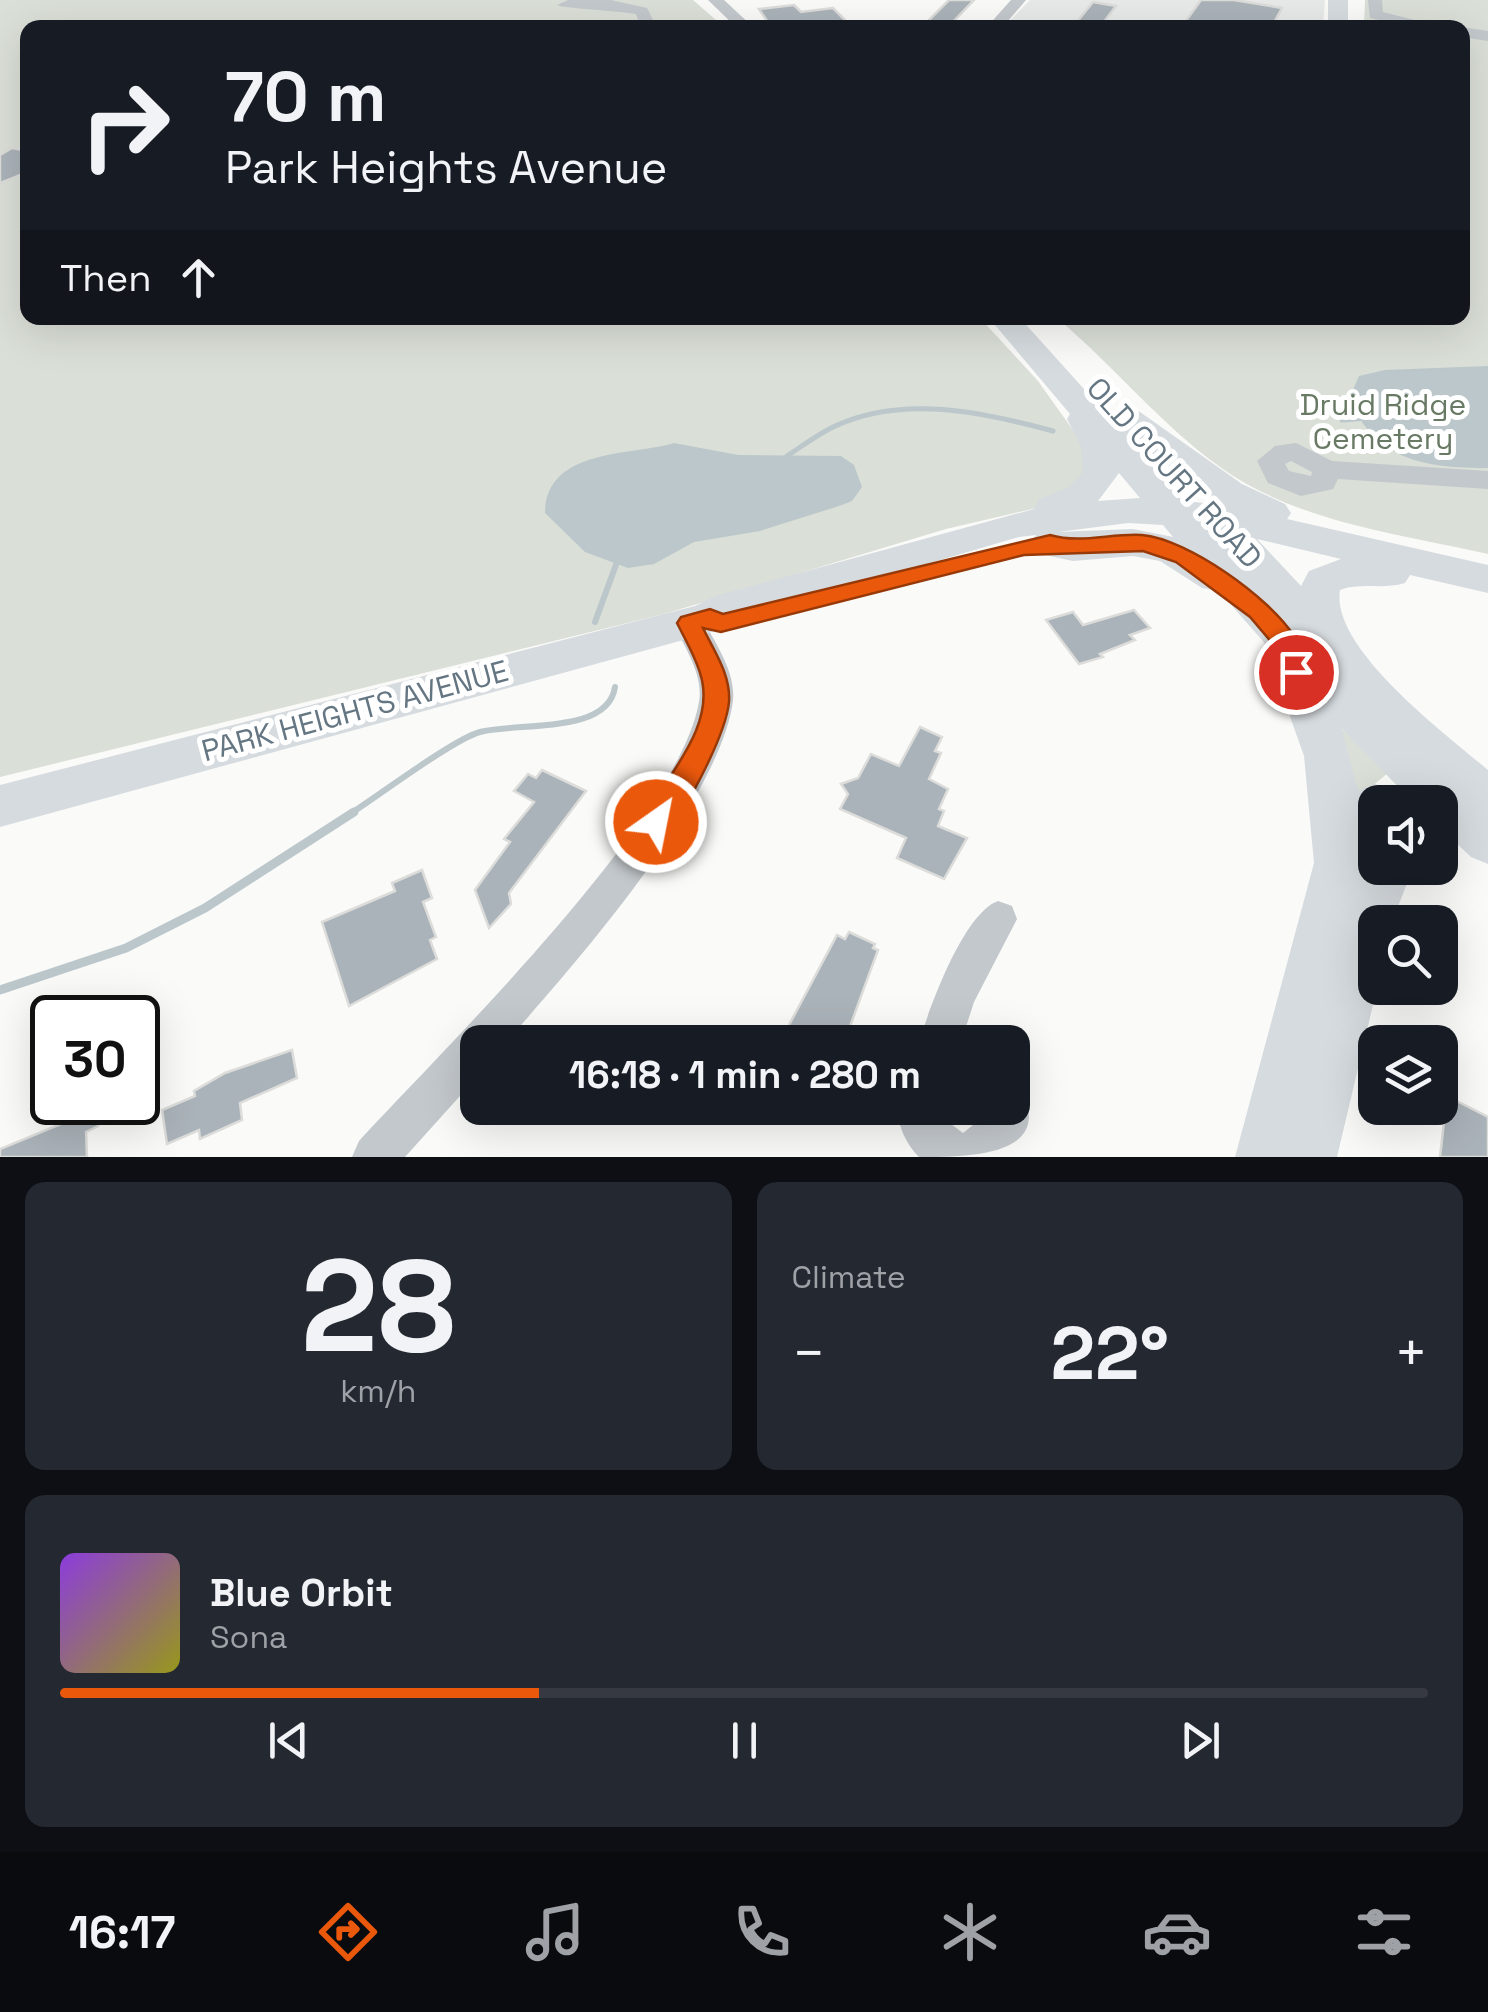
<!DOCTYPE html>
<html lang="en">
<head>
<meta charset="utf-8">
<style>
	:root { --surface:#171b24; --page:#242831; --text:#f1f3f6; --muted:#9ea1a6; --line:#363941; --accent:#ea580c }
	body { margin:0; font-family:"Space Grotesk",sans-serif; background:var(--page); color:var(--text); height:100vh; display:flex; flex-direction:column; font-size:38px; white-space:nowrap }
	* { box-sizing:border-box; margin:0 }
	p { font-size:32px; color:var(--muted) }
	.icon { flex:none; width:55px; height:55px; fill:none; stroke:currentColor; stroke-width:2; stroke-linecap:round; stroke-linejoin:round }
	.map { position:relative; height:1157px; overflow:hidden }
	.sheet { display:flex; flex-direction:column; gap:25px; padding:25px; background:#0d0f14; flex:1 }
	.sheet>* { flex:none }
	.banner { position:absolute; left:20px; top:20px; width:1450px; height:305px; border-radius:20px; box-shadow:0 10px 40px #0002; background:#171b24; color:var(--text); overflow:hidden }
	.fabs { position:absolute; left:1358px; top:785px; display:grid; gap:20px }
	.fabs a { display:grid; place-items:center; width:100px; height:100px; border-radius:20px; background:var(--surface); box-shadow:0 10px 40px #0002; font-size:50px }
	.speed { position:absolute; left:30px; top:995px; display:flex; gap:20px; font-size:50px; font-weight:700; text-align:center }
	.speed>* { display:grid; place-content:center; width:130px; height:130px; border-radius:50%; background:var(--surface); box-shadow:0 10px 40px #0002; line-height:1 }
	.speed .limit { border:5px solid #111; border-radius:15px; background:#fff; color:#111 }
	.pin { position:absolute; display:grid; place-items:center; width:85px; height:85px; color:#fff; margin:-42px; border:5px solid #fff; border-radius:50%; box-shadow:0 2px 10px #0007 }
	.me { position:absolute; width:110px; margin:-55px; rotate:33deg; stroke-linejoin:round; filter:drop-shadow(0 0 8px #0008) }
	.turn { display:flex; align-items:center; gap:35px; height:210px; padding:0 40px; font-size:45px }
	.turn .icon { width:130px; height:130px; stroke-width:2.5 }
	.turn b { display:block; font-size:70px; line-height:85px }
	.then { display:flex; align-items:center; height:95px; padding:0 40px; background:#0003; gap:20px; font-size:38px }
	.big { font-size:75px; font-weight:700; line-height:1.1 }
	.sheet .tile { flex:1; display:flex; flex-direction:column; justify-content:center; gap:15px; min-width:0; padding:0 35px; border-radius:20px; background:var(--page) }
	.sheet .dial { align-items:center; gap:0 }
	.dial b { font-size:130px; line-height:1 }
	.song { display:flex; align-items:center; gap:30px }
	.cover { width:120px; height:120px; border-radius:15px; background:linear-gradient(135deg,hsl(270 70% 55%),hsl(60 70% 35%)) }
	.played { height:10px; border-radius:5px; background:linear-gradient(90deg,var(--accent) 35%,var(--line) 35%) }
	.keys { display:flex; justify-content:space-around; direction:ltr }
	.heat { display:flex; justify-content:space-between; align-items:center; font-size:55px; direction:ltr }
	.sheet .tiles { flex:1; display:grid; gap:25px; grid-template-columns:1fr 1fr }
	.tile:last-child { grid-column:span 2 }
	.trip { position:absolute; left:460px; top:1025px; width:570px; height:100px; border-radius:20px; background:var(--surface); box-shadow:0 10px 40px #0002; font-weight:700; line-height:100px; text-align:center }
	.menu { display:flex; height:160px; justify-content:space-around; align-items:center; background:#090b0e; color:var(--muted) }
	.menu .icon { width:70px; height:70px }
	.menu .active { color:var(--accent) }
	.menu b { font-size:45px; color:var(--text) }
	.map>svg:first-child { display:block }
</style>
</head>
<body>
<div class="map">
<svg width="1488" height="1157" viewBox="0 0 1488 1157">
	<rect width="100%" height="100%" fill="#fafaf8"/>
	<path fill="#e8e9e9" d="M1030 0H1325L1323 27 1003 28Z"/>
	<g fill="#dadfd7">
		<path d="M0 0H693L724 27 28 28V318H980L1038 381 1085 447 1087 482 1045 506 946 529 664 614 0 777Z"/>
		<path d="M1365 0H1488V554C1399 534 1296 522 1220 467 1160 424 1113 365 1057 318H1462V28L1364 27Z"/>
		<path d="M1335 723 1389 772 1358 798Z"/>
	</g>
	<g fill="#bbc7cb">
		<path d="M1488 366V468C1425 468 1377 461 1349 399L1359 376 1385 370Z"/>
		<path d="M674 443 738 455 841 456 854 465 862 487 852 501 842 505 760 531 694 542 654 564 628 568 585 552 545 513C546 448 631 456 674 443Z"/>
	</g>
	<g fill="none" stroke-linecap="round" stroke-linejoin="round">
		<g stroke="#bbc7cb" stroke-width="5">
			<path d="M1342 420 1367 418"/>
			<path d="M787 456C802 446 817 435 833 427 902 394 983 412 1053 431"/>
		</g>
		<g stroke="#bbc7cb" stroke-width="6">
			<path d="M595 622 617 562"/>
			<path d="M350 814C378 796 454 739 480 732 518 722 608 735 615 687"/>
		</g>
		<path stroke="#bbc7cb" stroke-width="9" d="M0 990 126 948 205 908 354 812"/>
	</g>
	<g fill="#aab3b9" stroke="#dcdcda" stroke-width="2.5">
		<path d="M949 0H974L947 28H921Z"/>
		<path d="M1201 0H1234L1282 8 1271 28 1183 25Z"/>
		<path d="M1093 2 1116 6 1100 27 1076 23Z"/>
		<path d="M794 5 801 12 833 8 853 28H772L759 9Z"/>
		<path d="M12 148 28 151V172L0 183V155Z"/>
		<path d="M1134 610 1150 628 1130 635 1135 640 1100 654 1103 657 1079 664 1046 620 1073 612 1083 625Z"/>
		<path d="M920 727 942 737 935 751 941 753 929 779 948 789 939 809 944 811 938 826 967 838 944 879 897 858 906 838 840 809 848 794 841 784 858 778 871 754 899 766Z"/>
		<path d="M542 770 586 791 509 893 511 904 489 928 475 890 510 842 504 839 534 802 514 791 528 774 536 778Z"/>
		<path d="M422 870 432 898 423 902 436 937 430 940 437 959 349 1006 322 922 395 891 392 883Z"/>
		<path d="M849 932 875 944 873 948 878 950 845 1040 836 1036 833 1042H780L837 935 845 939Z"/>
		<path d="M292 1050 297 1078 240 1103 242 1120 200 1139 199 1130 167 1144 162 1110 195 1096 194 1091 225 1073Z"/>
		<path d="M1447 1096 1488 1117V1157H1440Z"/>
		<path d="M60 1102H97L98 1126 86 1132 87 1157H0V1149L61 1124Z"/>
	</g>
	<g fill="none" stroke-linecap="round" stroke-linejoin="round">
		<g fill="#c3c8cc" fill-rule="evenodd">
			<path d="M568 0H611L647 8 657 28H641L636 14C620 11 561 8 557 5Z"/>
			<path d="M708 0H724L754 28H737Z"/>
			<path d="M1011 0H1026L1002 28H986Z"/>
			<path d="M1368 0H1382L1383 12 1446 28H1414L1370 18Z"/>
			<path d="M1462 27 1488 31V41L1462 37Z"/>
			<path d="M1296 443 1332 461 1488 471V489L1338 479 1333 489 1301 496 1268 483 1257 461 1275 446ZM1291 461 1312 472 1311 476 1289 471 1285 464Z"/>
			<path d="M689 611 700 615C713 639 736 671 733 700 722 797 572 968 506 1042H478V1076L405 1157H352L359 1141C446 1046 678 821 699 702 704 675 684 646 673 623L678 615Z"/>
			<path d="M998 901 1012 906 1017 919 974 1002 961 1042H919C930 1007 963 914 998 901Z"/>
			<path d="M1012 1089 1022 1092C1054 1157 966 1157 919 1157 906 1144 898 1126 897 1108H941L943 1118 963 1133 983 1117 984 1108H1012Z"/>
		</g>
		<g fill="#d6dbdf" fill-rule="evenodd">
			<rect x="1328" y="0" width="20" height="28"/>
			<path d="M989 318H1020L1111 419 1128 409 1140 412 1242 484 1285 504 1291 513 1287 519 1488 565V593L1410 575 1405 583C1382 590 1362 582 1340 590 1330 648 1447 735 1488 770V864L1471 857 1440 828V802H1413L1342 729 1358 791 1375 784 1392 790 1398 802H1375C1375 835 1373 838 1362 868L1375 850V868H1413L1392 922H1375L1377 988 1337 1157H1235L1314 863 1304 756 1271 663 1275 655 1219 591 1202 588 1160 561 1133 556 1073 561 1036 553 1031 543 1036 535 1019 537 729 622 709 633 0 827V785L695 606 715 596 1034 509 1039 499 1069 487 1083 472 1081 446 1067 419 1070 414ZM1125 434 1216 502 1223 505 1184 501ZM1119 473 1140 498 1098 501ZM1128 523 1163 525 1173 537 1133 529 1058 532ZM1257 539 1341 559 1309 571 1301 586Z"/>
		</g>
	</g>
	<path fill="#ea580c" stroke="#983908" stroke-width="2.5" d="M1050 535C1081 544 1111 533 1142 535 1188 539 1270 598 1294 636 1300 647 1304 660 1309 672L1305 679H1288L1273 644 1250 617 1176 562 1143 551 1024 555 721 632 703 628C714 651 731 675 729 702 726 733 689 806 668 829 661 835 655 834 646 831L642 822C664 778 718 727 700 673 695 656 685 639 677 623L681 617 710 609 723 614Z"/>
	<g text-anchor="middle" stroke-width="10" stroke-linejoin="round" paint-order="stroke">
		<g font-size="30" fill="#687a64" stroke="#fff">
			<text x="1383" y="415">Druid Ridge<tspan x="1383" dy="34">Cemetery</tspan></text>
		</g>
		<g font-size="30" fill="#657683" stroke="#fff">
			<text transform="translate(1174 473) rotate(48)" y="10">OLD COURT ROAD</text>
			<text transform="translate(355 711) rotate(-15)" y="10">PARK HEIGHTS AVENUE</text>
		</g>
	</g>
</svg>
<div class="fabs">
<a><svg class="icon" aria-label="sound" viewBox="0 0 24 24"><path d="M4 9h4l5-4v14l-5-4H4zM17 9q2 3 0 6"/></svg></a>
<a><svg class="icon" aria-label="search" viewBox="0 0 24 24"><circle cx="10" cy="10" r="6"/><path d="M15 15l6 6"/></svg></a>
<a><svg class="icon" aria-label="layers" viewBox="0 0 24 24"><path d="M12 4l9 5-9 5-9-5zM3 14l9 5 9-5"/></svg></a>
</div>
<div class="speed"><div class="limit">30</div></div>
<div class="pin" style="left:1296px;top:672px;background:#d93025"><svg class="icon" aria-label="arrive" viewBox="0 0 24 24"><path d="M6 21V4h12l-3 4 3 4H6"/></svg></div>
<svg class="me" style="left:656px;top:822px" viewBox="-20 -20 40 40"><circle r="17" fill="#ea580c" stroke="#fff" stroke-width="3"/><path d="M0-11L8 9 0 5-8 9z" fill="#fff"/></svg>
<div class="trip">16:18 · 1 min · 280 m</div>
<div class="banner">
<div class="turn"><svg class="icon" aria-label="right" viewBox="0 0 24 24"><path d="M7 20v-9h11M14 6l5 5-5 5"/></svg><div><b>70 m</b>Park Heights Avenue</div></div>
<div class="then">Then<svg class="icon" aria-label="ahead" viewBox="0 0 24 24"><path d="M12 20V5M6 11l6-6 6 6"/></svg></div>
</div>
</div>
<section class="sheet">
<div class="tiles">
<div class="tile dial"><b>28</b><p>km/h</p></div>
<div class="tile"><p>Climate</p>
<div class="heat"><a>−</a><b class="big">22°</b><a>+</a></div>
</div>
<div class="tile">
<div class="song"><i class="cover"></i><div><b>Blue Orbit</b><p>Sona</p></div></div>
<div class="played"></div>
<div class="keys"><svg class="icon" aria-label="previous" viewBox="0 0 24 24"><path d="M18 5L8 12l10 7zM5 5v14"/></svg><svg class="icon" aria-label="pause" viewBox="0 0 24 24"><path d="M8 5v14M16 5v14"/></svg><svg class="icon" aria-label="next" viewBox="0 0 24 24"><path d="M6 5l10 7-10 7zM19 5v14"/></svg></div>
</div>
</div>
</section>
<nav class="menu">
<b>16:17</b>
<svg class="icon active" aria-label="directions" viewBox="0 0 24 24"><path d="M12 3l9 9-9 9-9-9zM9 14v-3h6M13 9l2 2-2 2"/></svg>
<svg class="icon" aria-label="music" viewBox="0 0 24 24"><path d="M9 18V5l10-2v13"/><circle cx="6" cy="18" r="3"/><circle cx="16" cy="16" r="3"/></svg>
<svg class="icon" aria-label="phone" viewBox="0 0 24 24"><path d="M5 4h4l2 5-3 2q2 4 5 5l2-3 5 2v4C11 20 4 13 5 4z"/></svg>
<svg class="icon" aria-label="climate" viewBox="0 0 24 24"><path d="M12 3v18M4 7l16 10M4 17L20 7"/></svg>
<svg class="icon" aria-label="car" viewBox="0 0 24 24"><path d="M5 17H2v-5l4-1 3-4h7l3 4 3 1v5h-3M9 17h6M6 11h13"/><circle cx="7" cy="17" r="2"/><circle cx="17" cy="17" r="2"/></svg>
<svg class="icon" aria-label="filters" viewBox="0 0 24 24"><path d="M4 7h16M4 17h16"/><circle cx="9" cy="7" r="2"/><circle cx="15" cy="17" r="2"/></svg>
</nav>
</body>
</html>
